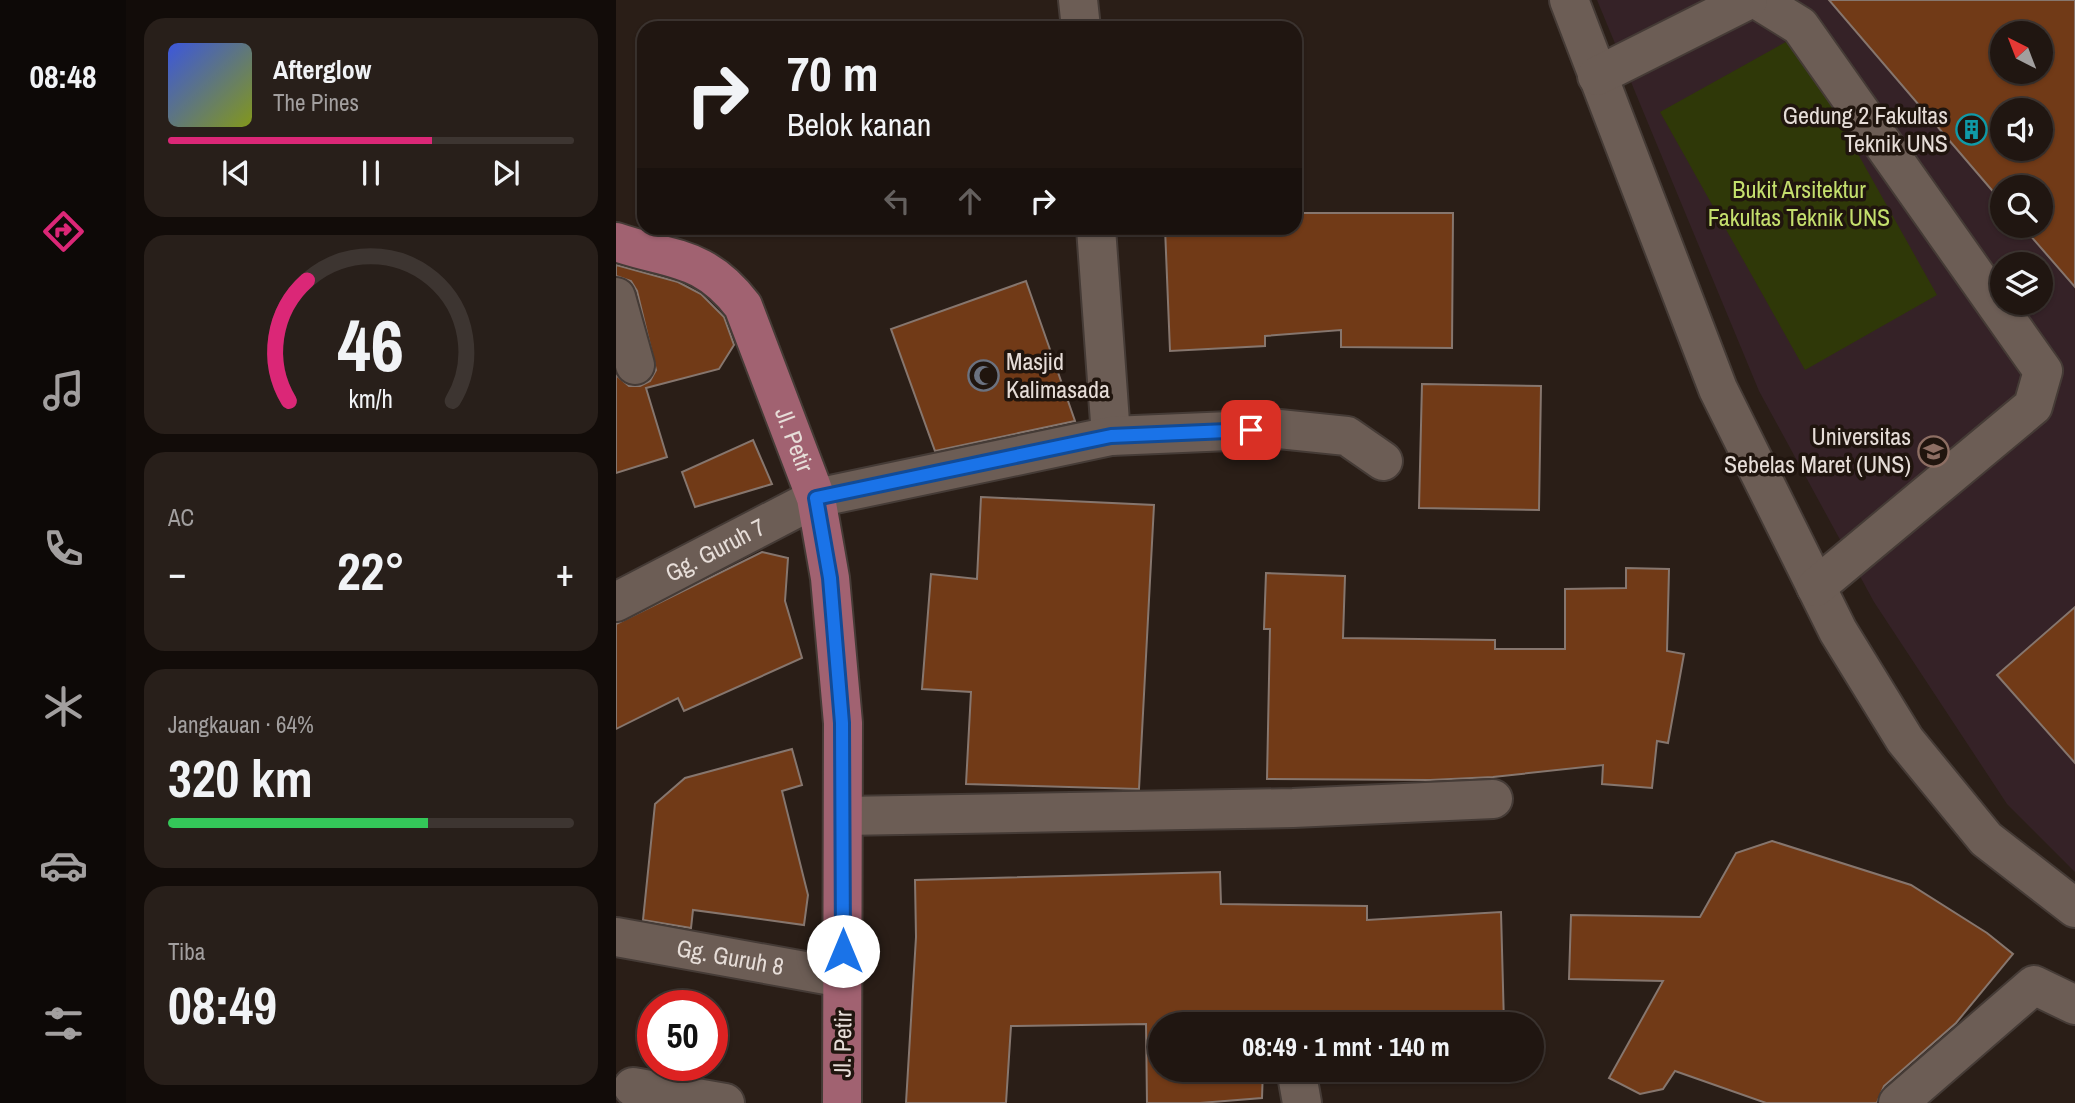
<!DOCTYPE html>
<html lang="id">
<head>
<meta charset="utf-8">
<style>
	:root { --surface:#201611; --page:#281f1a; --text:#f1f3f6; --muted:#a29f9f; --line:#3d3531; --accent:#db2777 }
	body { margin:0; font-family:"Archivo Narrow",sans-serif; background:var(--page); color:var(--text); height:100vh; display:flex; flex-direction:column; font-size:26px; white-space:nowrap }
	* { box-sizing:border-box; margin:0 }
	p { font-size:23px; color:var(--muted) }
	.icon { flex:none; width:38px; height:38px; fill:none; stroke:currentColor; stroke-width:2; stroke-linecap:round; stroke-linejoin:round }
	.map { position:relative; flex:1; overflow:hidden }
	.details { display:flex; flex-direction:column; gap:18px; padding:18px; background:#120c09; width:490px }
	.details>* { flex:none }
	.top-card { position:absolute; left:21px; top:21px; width:665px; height:214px; border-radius:21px; box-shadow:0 2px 5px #0004,0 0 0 2px var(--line); background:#201611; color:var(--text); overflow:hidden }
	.needle { width:46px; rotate:318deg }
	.fabs { position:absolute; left:1374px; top:21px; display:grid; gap:14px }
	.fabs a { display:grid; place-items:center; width:63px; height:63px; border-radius:50%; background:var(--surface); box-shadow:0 2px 5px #0004,0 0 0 2px var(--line); font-size:35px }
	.speed { position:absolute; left:21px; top:990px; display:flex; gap:14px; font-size:35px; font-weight:700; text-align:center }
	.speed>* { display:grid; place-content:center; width:91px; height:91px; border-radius:50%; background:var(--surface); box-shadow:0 2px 5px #0004,0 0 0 2px var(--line); line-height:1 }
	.speed .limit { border:10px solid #d22; background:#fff; color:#111 }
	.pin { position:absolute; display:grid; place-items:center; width:60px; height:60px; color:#fff; margin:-30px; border-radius:14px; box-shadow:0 4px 10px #0006 }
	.me { position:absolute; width:77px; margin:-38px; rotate:0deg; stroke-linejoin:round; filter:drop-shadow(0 0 5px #0008) }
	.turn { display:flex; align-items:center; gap:24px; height:147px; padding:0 35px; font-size:32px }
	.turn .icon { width:91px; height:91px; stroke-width:2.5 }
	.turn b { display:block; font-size:49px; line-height:60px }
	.lanes { display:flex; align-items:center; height:66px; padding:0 35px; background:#0003; justify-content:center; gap:35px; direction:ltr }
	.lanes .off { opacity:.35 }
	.big { font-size:52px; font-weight:800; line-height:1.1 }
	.details .card { flex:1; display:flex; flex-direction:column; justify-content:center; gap:10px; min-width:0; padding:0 24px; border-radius:21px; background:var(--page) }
	.details .dial { align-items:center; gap:0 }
	.dial svg { height:182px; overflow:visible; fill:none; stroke:var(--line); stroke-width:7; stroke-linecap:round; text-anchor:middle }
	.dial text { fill:var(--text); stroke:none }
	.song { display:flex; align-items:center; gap:21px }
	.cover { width:84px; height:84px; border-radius:10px; background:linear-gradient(135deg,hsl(230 70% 55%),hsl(70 70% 35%)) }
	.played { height:7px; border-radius:4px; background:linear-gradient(90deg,var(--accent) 65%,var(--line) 65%) }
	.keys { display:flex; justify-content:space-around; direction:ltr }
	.heat { display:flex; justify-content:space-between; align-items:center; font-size:38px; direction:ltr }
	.charge { height:10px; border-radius:5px; background:linear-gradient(90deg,#34c759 64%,var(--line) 0) }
	.trip { position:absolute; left:532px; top:1012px; width:396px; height:70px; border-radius:35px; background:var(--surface); box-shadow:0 2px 5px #0004,0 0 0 2px var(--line); font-weight:800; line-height:70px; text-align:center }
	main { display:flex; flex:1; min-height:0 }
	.dock { display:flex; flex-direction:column; width:126px; justify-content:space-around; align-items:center; background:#0d0907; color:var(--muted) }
	.dock .icon { width:49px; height:49px }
	.dock .selected { color:var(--accent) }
	.dock b { font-size:32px; color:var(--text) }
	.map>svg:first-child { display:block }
</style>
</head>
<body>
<main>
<nav class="dock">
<b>08:48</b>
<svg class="icon selected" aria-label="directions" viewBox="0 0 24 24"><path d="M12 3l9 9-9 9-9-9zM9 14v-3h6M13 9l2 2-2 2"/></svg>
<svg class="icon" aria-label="music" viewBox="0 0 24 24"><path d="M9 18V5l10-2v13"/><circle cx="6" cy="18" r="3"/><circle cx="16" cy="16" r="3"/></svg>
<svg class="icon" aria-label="phone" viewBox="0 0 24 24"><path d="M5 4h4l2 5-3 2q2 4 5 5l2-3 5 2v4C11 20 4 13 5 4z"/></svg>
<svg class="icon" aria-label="climate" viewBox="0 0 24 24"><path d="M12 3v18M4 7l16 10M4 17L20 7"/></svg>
<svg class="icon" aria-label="car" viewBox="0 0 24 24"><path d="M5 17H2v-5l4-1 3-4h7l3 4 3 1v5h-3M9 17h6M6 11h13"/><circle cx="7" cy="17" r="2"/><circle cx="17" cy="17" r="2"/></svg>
<svg class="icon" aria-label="filters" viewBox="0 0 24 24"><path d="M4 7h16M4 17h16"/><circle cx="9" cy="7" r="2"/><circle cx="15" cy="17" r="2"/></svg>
</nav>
<section class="details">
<div class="card">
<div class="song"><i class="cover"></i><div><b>Afterglow</b><p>The Pines</p></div></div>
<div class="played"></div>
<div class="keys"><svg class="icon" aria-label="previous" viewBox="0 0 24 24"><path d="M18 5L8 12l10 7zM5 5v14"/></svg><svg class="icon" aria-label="pause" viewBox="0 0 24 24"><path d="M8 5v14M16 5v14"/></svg><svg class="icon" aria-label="next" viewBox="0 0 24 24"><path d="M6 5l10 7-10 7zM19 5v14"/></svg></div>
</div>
<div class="card dial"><svg viewBox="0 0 100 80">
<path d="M14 69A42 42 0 1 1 86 69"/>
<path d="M14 69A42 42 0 0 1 22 16" stroke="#db2777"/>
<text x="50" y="56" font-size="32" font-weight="700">46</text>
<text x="50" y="72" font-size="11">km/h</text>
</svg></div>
<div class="card"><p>AC</p>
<div class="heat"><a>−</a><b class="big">22°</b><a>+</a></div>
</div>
<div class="card"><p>Jangkauan · 64%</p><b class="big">320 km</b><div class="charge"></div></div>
<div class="card"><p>Tiba</p><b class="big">08:49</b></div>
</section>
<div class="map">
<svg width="1459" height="1103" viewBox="0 0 1459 1103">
	<rect width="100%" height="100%" fill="#2a1e17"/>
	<path fill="#352227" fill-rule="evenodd" d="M981 0H1459V872L1391 804 1258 602 1143 391ZM1386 33H1424V72H1386ZM1386 110H1424V149H1386ZM1386 187H1424V226H1386ZM1386 264H1424V303H1386Z"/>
	<path fill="#2f3808" d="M1177 38 1321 295 1189 370 1044 112Z"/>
	<g fill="#713a17" stroke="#86766e" stroke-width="2" fill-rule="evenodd">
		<path d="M1213 0H1459V287L1406 226H1424V187H1386V202ZM1386 33H1424V72H1386ZM1386 110H1424V149H1386Z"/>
		<path d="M679 213H837L836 348 725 347V330L649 336V346L554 351 549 228H679Z"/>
		<path d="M0 265 62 282 85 294 108 317 118 345 103 369 30 388 51 457 0 473V375L13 386H24L34 381 40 370 21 291 15 281 0 276Z"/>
		<path d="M410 281 459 421 319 451 275 329Z"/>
		<path d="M806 384 925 386 923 510 803 508Z"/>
		<path d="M137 440 156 484 79 507 66 472Z"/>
		<path d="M365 497 538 505 523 789 350 784 355 692 306 689 315 574 361 579Z"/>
		<path d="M146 552 172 558 169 601 186 658 68 711 62 698 0 729V624Z"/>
		<path d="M1010 568 1053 569 1051 651 1068 654 1052 743 1041 741 1036 788 986 784 987 765 877 777 814 780 651 779 654 629H648L650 573 729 576 727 638 879 640V649H949V589L1010 588Z"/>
		<path d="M1459 607V763L1381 675Z"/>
		<path d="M176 749 186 785 166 791 192 895 188 925 77 910 75 928 27 920 39 804 69 778Z"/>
		<path d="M1156 841 1295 885 1371 933 1397 954 1340 1023 1268 1086 1261 1103H1150L1059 1071 1047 1089 1024 1094 993 1078 1047 981 953 979 955 915 1084 917 1120 853Z"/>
		<path d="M604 872 605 904 751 906V920L885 912 888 1024H544V1069H647L646 1098 584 1103H531L530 1024 395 1026 390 1103H290L300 937 299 880Z"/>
	</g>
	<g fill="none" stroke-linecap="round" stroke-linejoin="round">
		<defs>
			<g id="minor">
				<path d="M462 0 465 28"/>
				<path d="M953 0 1102 389 1222 631 1289 740 1370 839 1459 908"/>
				<path d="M1142 0 1184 26 1427 371 1417 406 1200 587"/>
				<path d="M981 76 1132 0"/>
				<path d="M480 228 495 436"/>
				<path d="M0 297 19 365"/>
				<path id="s1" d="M0 602 200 498 495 436 663 429 731 436 767 461"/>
				<path d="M227 816 677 808 877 799"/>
				<path id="s2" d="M0 937 227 978"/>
				<path d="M680 1069 686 1103"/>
				<path d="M17 1087 109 1103"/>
				<path d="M1282 1103 1418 985 1459 1005"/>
			</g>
			<g id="major">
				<path id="s3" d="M0 242C55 261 87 254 127 306L200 498 214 578 227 723 226 1103"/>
			</g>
		</defs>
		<use href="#minor" stroke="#453b36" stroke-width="42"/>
		<use href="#major" stroke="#453b36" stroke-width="42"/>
		<use href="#minor" stroke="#6c5d55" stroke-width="38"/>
		<use href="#major" stroke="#a16271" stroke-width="38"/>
	</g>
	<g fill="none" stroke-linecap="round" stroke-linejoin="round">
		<defs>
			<path id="route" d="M227 951 226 723 214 578 200 498 495 436 635 430"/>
		</defs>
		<use href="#route" stroke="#114b97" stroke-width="18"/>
		<use href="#route" stroke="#1a73e8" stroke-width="12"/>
	</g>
	<defs>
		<symbol id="building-ring" viewBox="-11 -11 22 22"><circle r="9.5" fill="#20150e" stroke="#0f9aa8" stroke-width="1.5"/><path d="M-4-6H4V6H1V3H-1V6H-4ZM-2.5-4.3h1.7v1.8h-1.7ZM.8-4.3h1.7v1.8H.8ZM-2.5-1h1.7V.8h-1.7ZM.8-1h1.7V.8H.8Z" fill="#0f9aa8"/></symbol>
		<symbol id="mosque-ring" viewBox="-11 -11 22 22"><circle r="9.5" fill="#20150e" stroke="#6b7280" stroke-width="1.5"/><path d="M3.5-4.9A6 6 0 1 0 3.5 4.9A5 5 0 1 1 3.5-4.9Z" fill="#6b7280"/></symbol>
		<symbol id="university-ring" viewBox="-11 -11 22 22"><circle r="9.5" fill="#20150e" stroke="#8d6e63" stroke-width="1.5"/><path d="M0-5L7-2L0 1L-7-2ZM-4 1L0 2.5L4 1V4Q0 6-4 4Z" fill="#8d6e63"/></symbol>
	</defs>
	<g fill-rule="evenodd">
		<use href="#building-ring" x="1338" y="112" width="35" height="35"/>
		<use href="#mosque-ring" x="350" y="358" width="35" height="35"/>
		<use href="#university-ring" x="1300" y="434" width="35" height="35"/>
	</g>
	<g text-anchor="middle" stroke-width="7" stroke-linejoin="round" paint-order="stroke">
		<g font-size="24" fill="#e6ddd8" stroke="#20150e" text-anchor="end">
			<text x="1332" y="124">Gedung 2 Fakultas<tspan x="1332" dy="28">Teknik UNS</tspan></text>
			<text x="390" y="370" text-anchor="start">Masjid<tspan x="390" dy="28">Kalimasada</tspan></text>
			<text x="1295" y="445">Universitas<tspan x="1295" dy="28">Sebelas Maret (UNS)</tspan></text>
		</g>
		<g font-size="24" fill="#c4df6d" stroke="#20150e">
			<text x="1183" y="198">Bukit Arsitektur<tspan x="1183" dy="28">Fakultas Teknik UNS</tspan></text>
		</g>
		<g font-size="24" fill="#e6ddd8" stroke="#20150e">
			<text dy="8" stroke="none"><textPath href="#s3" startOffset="289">Jl. Petir</textPath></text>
			<text dy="8" stroke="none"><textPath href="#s1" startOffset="112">Gg. Guruh 7</textPath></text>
			<text dy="8" stroke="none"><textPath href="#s2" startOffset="116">Gg. Guruh 8</textPath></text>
			<text transform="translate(227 1044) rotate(-89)" y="8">Jl. Petir</text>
		</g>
	</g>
</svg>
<div class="fabs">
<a><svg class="needle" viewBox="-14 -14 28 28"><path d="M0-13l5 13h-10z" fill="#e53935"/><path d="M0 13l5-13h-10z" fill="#a29f9f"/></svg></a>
<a><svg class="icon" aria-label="sound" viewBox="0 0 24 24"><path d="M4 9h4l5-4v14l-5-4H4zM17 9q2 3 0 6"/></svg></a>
<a><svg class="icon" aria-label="search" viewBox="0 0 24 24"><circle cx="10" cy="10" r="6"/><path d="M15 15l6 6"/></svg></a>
<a><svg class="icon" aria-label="layers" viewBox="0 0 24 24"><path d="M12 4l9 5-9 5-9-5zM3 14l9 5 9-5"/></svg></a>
</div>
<div class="speed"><div class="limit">50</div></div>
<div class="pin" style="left:635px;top:430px;background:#d93025"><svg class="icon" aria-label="arrive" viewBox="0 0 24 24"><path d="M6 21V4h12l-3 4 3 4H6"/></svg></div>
<svg class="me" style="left:227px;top:951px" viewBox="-20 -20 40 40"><circle r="19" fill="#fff"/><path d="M0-13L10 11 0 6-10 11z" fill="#1a73e8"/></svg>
<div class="trip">08:49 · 1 mnt · 140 m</div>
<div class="top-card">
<div class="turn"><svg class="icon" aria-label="right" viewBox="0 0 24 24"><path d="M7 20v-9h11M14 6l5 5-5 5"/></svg><div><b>70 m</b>Belok kanan</div></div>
<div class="lanes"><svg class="icon off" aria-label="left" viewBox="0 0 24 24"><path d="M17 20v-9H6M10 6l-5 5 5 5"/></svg><svg class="icon off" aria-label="ahead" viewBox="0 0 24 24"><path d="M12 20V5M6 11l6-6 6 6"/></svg><svg class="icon" aria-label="right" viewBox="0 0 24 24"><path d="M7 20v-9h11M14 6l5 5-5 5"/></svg></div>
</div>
</div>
</main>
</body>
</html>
